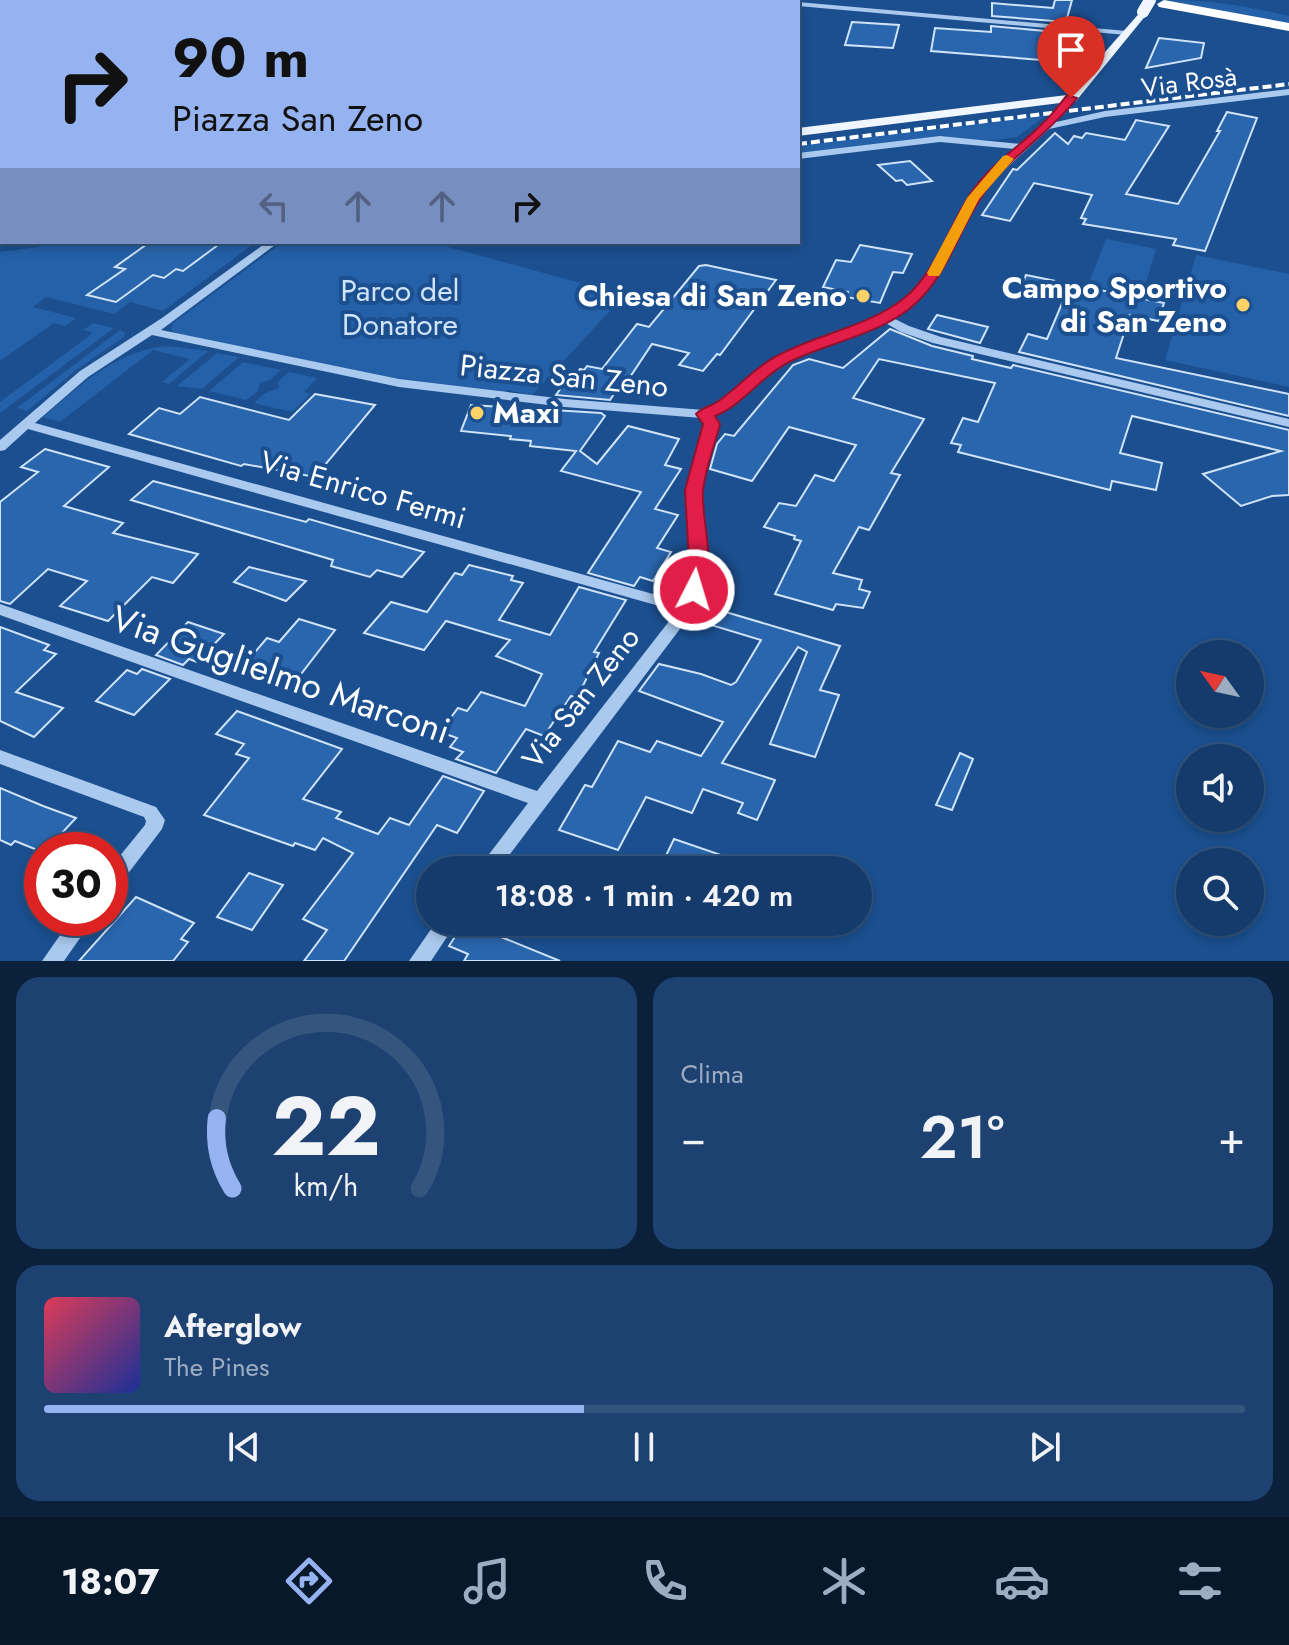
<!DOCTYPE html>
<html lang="it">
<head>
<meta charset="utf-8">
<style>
	:root { --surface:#143b6b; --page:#1d4271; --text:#f1f3f6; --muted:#9dadc1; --line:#33557e; --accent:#95b2f1 }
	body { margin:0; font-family:Jost,sans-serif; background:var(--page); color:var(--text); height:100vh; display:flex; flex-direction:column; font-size:30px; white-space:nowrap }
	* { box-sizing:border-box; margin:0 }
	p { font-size:26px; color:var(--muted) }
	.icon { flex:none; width:44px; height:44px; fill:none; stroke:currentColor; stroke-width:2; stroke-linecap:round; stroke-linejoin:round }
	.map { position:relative; height:961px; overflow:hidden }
	.side { display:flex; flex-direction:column; gap:16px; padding:16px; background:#0b203b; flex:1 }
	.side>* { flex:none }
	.banner { position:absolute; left:0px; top:0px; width:800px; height:244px; box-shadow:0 4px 12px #0003,0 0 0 2px var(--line); background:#95b2f1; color:#111; overflow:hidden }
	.needle { width:52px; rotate:303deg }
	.buttons { position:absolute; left:1176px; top:640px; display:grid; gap:16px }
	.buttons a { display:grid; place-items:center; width:88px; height:88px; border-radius:50%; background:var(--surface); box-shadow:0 4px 12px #0003,0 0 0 2px var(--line); font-size:40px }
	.speed { position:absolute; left:24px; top:832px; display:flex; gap:16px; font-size:40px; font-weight:700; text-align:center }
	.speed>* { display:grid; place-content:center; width:104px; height:104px; border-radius:50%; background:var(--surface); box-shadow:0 4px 12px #0003,0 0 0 2px var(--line); line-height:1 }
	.speed .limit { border:12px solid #d22; background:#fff; color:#111 }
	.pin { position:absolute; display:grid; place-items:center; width:68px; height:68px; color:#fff; margin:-82px -34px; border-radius:50% 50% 50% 0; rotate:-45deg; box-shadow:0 0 8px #0007 }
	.pin .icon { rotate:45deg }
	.me { position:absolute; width:88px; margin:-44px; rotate:5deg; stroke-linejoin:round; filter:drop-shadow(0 0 6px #0008) }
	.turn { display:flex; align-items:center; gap:28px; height:168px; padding:0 40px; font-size:36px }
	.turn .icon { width:104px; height:104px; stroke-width:2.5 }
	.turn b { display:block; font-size:56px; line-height:68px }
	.lanes { display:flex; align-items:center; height:76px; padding:0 40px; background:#0003; justify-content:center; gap:40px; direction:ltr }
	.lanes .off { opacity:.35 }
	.big { font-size:60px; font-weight:600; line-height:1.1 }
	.side .widget { flex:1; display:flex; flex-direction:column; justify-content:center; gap:12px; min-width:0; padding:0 28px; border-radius:24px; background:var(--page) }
	.side .dial { align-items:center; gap:0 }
	.dial svg { height:208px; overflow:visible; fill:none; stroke:var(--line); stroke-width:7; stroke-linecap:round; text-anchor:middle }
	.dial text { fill:var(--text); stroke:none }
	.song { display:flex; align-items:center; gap:24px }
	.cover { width:96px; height:96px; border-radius:12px; background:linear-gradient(135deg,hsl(350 70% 55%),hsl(230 70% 35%)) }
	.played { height:8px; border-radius:4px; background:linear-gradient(90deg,var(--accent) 45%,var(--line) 45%) }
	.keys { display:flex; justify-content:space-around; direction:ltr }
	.heat { display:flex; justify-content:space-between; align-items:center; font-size:44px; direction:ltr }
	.side .tiles { flex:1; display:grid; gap:16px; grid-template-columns:1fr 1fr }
	.widget:last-child { grid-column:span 2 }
	.trip { position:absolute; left:416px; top:856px; width:456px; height:80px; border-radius:40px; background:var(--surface); box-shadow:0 4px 12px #0003,0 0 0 2px var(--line); font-weight:600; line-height:80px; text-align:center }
	.tab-bar { display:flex; height:128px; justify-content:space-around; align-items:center; background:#08182b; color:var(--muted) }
	.tab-bar .icon { width:56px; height:56px }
	.tab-bar .active { color:var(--accent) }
	.tab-bar b { font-size:36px; color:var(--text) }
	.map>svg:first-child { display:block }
</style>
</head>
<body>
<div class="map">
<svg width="1289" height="961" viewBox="0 0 1289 961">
	<rect width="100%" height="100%" fill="#1b4f8f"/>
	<g fill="#2461a8">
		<path d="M1165 0C1212 0 1244 6 1289 16V25Z"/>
		<path d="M1045 116 1017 137 998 140 914 139 798 153V146Z"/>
		<path d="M1106 239 1156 249 1142 296 1088 285Z"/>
		<path d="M76 242H256L163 311 130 302 114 314 46 297 33 307 76 318 65 326 54 323 0 361V252Z"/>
		<path d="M283 242H430L625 295 532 395 507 390 505 392 399 379 175 334 171 330 173 323Z"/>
		<path d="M1196 255 1289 274V387L1165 360Z"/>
		<path d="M93 323 114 328 0 413V402L93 333 83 330Z"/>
		<path d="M120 330 125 333 124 337 76 370 27 411 17 408Z"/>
		<path d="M168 346 208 351 169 384 162 382 190 359 153 350 60 422 43 417C81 385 116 350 168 346Z"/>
		<path d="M217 353 239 357 202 389 177 386Z"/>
		<path d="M243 362 281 370 270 380 260 383 258 391 246 400 209 391Z"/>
		<path d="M289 372 317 378 304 392 311 394 292 412 254 403 265 393 279 388 278 382Z"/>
	</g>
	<g fill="#2a66ad" stroke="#cfe3fa" stroke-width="2">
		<path d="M1055 0H1072L1066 22 992 16V3L1053 8Z"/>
		<path d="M852 22 899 25 893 48 845 45Z"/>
		<path d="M991 26 1055 32 1054 61 931 51 935 28 991 32Z"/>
		<path d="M1159 38 1204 43 1201 58 1146 68Z"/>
		<path d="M1227 112 1257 118 1205 251 1173 245 1176 239 1083 224 1086 219 1081 218 1092 195 1034 183 1010 221 982 215 1013 169 1017 170 1055 133 1068 144 1074 136 1082 138 1086 133 1125 140 1136 120 1169 126 1126 194 1178 204 1220 131H1217Z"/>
		<path d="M910 161 932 181 907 185 902 180 896 181 878 165Z"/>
		<path d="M150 242H222L183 271 176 269 164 278 153 275 116 302 87 295 125 269 115 267Z"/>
		<path d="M860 245 912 254 903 273 893 272 880 303 846 297 848 292 823 287 836 260 851 262Z"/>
		<path d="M706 265 776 280 720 355 717 354 703 371 679 365 689 353 652 344 630 377 626 376 610 400 556 395 566 381 571 382 580 369 584 370 587 366 602 369 637 324 649 327 699 266Z"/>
		<path d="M1026 275 1164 303 1158 321 1130 315 1116 358 1289 394V416L1019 352 1028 334 1047 339 1063 301 1019 292Z"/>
		<path d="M937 315 988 327 980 343 928 329Z"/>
		<path d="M890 329 932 346 973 356 972 359 1011 368 1013 365 1289 430V495L1272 496 1241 506 1203 474 1281 451 1132 416 1120 453 1162 463 1156 490 1112 481 1110 490 958 452 961 445 951 443 963 418 978 422 995 383 879 359 853 398 924 419 891 473 900 475 869 530 859 527 833 573 862 580 859 589 870 592 863 608 836 604 833 610 775 594 801 541 794 539 795 536 764 527 779 503 796 506 815 475 834 481 856 445 789 427 752 481 710 469 717 444 725 434 734 436 793 365 809 359 843 368Z"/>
		<path d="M315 394 375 405 315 477 244 464 241 466 129 434 159 408 180 414 200 397 289 420Z"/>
		<path d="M471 405 601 413 605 416 580 451 597 464 628 426 679 439 665 465 681 469 655 509 678 515 657 548 671 552 653 581 640 577 634 586 588 573 641 492 561 471 576 451 530 446 531 441 510 439 511 436 461 431Z"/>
		<path d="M45 449 109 467 64 506 123 523 113 533 198 554 173 583 152 577 108 621 60 606 87 581 48 569 10 604 0 601V502L38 472 21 467Z"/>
		<path d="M153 481 306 522 309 519 424 552 402 577 377 570 370 577 331 566 333 560 131 500Z"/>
		<path d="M469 565 513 576 511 580 523 583 499 620 550 635 579 587 626 600 594 652 599 653 577 698 571 696 544 736 526 729 496 773 456 759 463 752 450 747 457 738 440 732 458 708 467 711 481 692 525 706 542 674 496 656 510 640 446 621 424 650 364 633 391 602 427 612 455 573 462 575Z"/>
		<path d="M249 567 306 581 286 601 234 582Z"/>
		<path d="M719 610 840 646 820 690 839 695 815 757 770 744 807 652 798 647 722 763 775 780 757 820 738 813 743 803 703 789 692 813 646 797 618 850 559 830 585 785 592 787 618 741 650 752 657 741 701 756 723 722 639 691 659 664 701 674 731 685 736 682 761 640 711 625Z"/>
		<path d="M299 619 335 630 291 687 239 671 267 638 279 642Z"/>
		<path d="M188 622 224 634 197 662 189 659 183 665 156 655Z"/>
		<path d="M0 627 49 645 44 650 56 654 16 692 63 708 34 737 0 721Z"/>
		<path d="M142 669 170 679 134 715 96 701 127 670 137 674Z"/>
		<path d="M237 711 342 749 303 799 341 812 336 818 378 834 390 818 409 825 443 776 484 791 457 833 437 825 344 961H304L327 930 303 919 353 853 323 838 315 850 295 843 293 846 204 815 249 758 236 754 244 744 216 734Z"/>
		<path d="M960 753 973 759 952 810 936 805Z"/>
		<path d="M0 788 43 806 76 818 46 850 42 852 15 841 11 845 0 840Z"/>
		<path d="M674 839 724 856 718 870H659Z"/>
		<path d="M249 873 283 885 252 930 217 917Z"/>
		<path d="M136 897 194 923 181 939 188 942 173 961H79Z"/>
		<path d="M462 926 481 934 484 930 560 961H464L468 954 449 946Z"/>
	</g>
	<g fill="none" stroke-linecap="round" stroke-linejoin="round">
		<g fill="#a9c9ee" fill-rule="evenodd">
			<path d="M740 0H770L773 2H743Z"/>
			<path d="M797 2H798L1127 31 1131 33 1127 35 798 6Z"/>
			<path d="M1289 89V95L1105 117 1049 129 988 185 971 211 932 284 910 306 893 318 909 326 941 337 1289 419V427L933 343 901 332 884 322 782 364 739 401 713 416 719 424 701 490 706 578 695 609 498 870H477L528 803 0 615V604L537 791 677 611 28 429 5 450 0 451V440L80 371 162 318 267 242H279L161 330 399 379 565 399 704 410 730 395 774 358 805 344 871 319 902 302 914 291 931 268 970 195 994 168 1015 149 940 142 798 159V153L940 136 1021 144 1071 95 1075 98 1056 122 1105 111ZM152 335 399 387 565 407 701 418 705 424 687 490 690 578 682 602 35 423 88 377Z"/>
			<rect x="0" y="167" width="2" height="6"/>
			<path d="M0 750 156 807 165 820 162 829 117 888 110 890V868L145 825 146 821 144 817 0 764Z"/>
			<path d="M72 918H94L64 961H42Z"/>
			<path d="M436 922H457L431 961H409Z"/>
		</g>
		<g fill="#f0f6ff" fill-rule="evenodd">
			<path d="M1143 9 1149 12 1147 14 1076 101 798 136V128L1067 95Z"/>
			<rect x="0" y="225" width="2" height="10"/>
		</g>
		<path fill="#fff" fill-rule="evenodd" d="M1164 0 1289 23V31L1159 7 1157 4Z"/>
		<path stroke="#fff" stroke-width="4" stroke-dasharray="9 4" stroke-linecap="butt" d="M798 144 1289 84"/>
		<path stroke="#fff" stroke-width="5" stroke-dasharray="11 5" stroke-linecap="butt" d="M0 243 6 242"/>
		<path stroke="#f0f6ff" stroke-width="12" d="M1143 12 1150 0"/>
	</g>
	<path fill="#e11d48" stroke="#92132f" stroke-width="2" d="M1067 95 1077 98C1050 133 1013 154 987 189 960 225 950 272 916 303 885 333 827 343 789 362 761 376 743 405 715 416L720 424C715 445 705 469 703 491 701 523 718 565 701 595H687L684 590 689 562 685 490 703 424 696 414C702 407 710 407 717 402 738 388 753 369 775 357 815 334 866 328 903 299 940 270 950 217 980 181 999 158 1023 144 1043 123 1052 115 1059 105 1067 95Z"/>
	<path fill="#f59e0b" d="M1007 155 1014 159 979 199 941 273 939 276H929L927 273 967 198 1003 156Z"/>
	<g fill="#ffd166" stroke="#1b4f8f" stroke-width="3">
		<circle cx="863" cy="296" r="8"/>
		<circle cx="1243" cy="305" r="8"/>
		<circle cx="477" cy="413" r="8"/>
	</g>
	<g text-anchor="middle" stroke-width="8" stroke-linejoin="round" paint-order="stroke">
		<g font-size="26" fill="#fff" stroke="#1b4f8f">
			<text transform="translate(1189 82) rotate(-7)" y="9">Via Rosà</text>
		</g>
		<g font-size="30" font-weight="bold" fill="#fff" stroke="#1b4f8f" text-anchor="end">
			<text x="1227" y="298">Campo Sportivo<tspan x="1227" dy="34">di San Zeno</tspan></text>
			<text x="847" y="306">Chiesa di San Zeno</text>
			<text x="493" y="423" text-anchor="start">Maxì</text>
		</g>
		<g font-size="30" fill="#cfe3fa" stroke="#1b4f8f">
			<text x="400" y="301">Parco del<tspan x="400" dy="34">Donatore</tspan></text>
		</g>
		<g font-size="30" fill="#fff" stroke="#1b4f8f">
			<text transform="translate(564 376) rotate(6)" y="10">Piazza San Zeno</text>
			<text transform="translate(363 490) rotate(16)" y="10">Via Enrico Fermi</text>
			<text transform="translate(581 698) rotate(-52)" y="10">Via San Zeno</text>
		</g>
		<g font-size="36" fill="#fff" stroke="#1b4f8f">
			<text transform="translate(281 674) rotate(19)" y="13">Via Guglielmo Marconi</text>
		</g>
	</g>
</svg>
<div class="buttons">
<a><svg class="needle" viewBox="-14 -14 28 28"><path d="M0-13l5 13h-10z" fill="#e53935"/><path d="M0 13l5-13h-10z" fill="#9dadc1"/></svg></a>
<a><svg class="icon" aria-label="sound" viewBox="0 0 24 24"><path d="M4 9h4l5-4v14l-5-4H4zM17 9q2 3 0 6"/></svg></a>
<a><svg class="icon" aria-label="search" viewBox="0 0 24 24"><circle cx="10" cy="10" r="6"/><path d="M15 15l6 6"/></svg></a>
</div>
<div class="speed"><div class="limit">30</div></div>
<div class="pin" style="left:1071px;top:98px;background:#d93025"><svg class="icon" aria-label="arrive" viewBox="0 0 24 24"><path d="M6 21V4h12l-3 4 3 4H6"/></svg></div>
<svg class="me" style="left:694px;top:590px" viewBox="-20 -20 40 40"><circle r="17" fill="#e11d48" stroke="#fff" stroke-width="3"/><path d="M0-11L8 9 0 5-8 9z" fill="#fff"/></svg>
<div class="trip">18:08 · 1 min · 420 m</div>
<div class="banner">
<div class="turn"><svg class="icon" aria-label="right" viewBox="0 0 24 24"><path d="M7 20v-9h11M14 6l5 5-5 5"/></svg><div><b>90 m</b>Piazza San Zeno</div></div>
<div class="lanes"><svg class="icon off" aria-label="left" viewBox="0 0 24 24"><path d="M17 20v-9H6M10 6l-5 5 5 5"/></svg><svg class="icon off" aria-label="ahead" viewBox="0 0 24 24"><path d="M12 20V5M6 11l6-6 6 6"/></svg><svg class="icon off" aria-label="ahead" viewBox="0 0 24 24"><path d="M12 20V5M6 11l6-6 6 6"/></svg><svg class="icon" aria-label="right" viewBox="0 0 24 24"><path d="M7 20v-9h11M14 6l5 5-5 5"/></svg></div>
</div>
</div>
<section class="side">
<div class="tiles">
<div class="widget dial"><svg viewBox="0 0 100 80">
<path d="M14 69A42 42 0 1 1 86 69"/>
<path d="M14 69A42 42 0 0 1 8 42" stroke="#95b2f1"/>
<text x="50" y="56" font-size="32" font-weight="700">22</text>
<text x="50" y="72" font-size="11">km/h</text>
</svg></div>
<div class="widget"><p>Clima</p>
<div class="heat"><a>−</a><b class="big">21°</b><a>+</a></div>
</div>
<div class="widget">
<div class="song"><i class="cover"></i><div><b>Afterglow</b><p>The Pines</p></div></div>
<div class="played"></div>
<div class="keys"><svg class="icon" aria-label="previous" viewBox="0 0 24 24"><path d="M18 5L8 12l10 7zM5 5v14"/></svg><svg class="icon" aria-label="pause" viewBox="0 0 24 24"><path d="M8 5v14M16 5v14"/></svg><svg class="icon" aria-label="next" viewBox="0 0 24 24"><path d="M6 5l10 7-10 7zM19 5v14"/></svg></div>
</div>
</div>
</section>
<nav class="tab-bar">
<b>18:07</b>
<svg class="icon active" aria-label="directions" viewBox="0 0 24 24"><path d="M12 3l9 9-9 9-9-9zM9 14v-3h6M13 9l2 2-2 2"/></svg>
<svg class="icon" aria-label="music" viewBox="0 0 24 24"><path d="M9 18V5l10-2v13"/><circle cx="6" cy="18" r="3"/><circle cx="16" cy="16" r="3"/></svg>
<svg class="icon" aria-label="phone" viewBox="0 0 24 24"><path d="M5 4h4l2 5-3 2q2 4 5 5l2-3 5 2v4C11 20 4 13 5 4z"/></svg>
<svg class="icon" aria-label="climate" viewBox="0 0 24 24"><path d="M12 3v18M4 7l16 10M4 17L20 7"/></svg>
<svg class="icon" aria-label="car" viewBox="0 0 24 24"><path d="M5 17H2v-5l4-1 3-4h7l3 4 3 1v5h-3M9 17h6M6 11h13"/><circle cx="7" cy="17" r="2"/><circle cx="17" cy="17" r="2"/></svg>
<svg class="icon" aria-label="filters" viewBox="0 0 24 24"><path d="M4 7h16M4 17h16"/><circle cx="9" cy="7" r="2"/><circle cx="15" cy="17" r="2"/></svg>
</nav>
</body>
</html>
